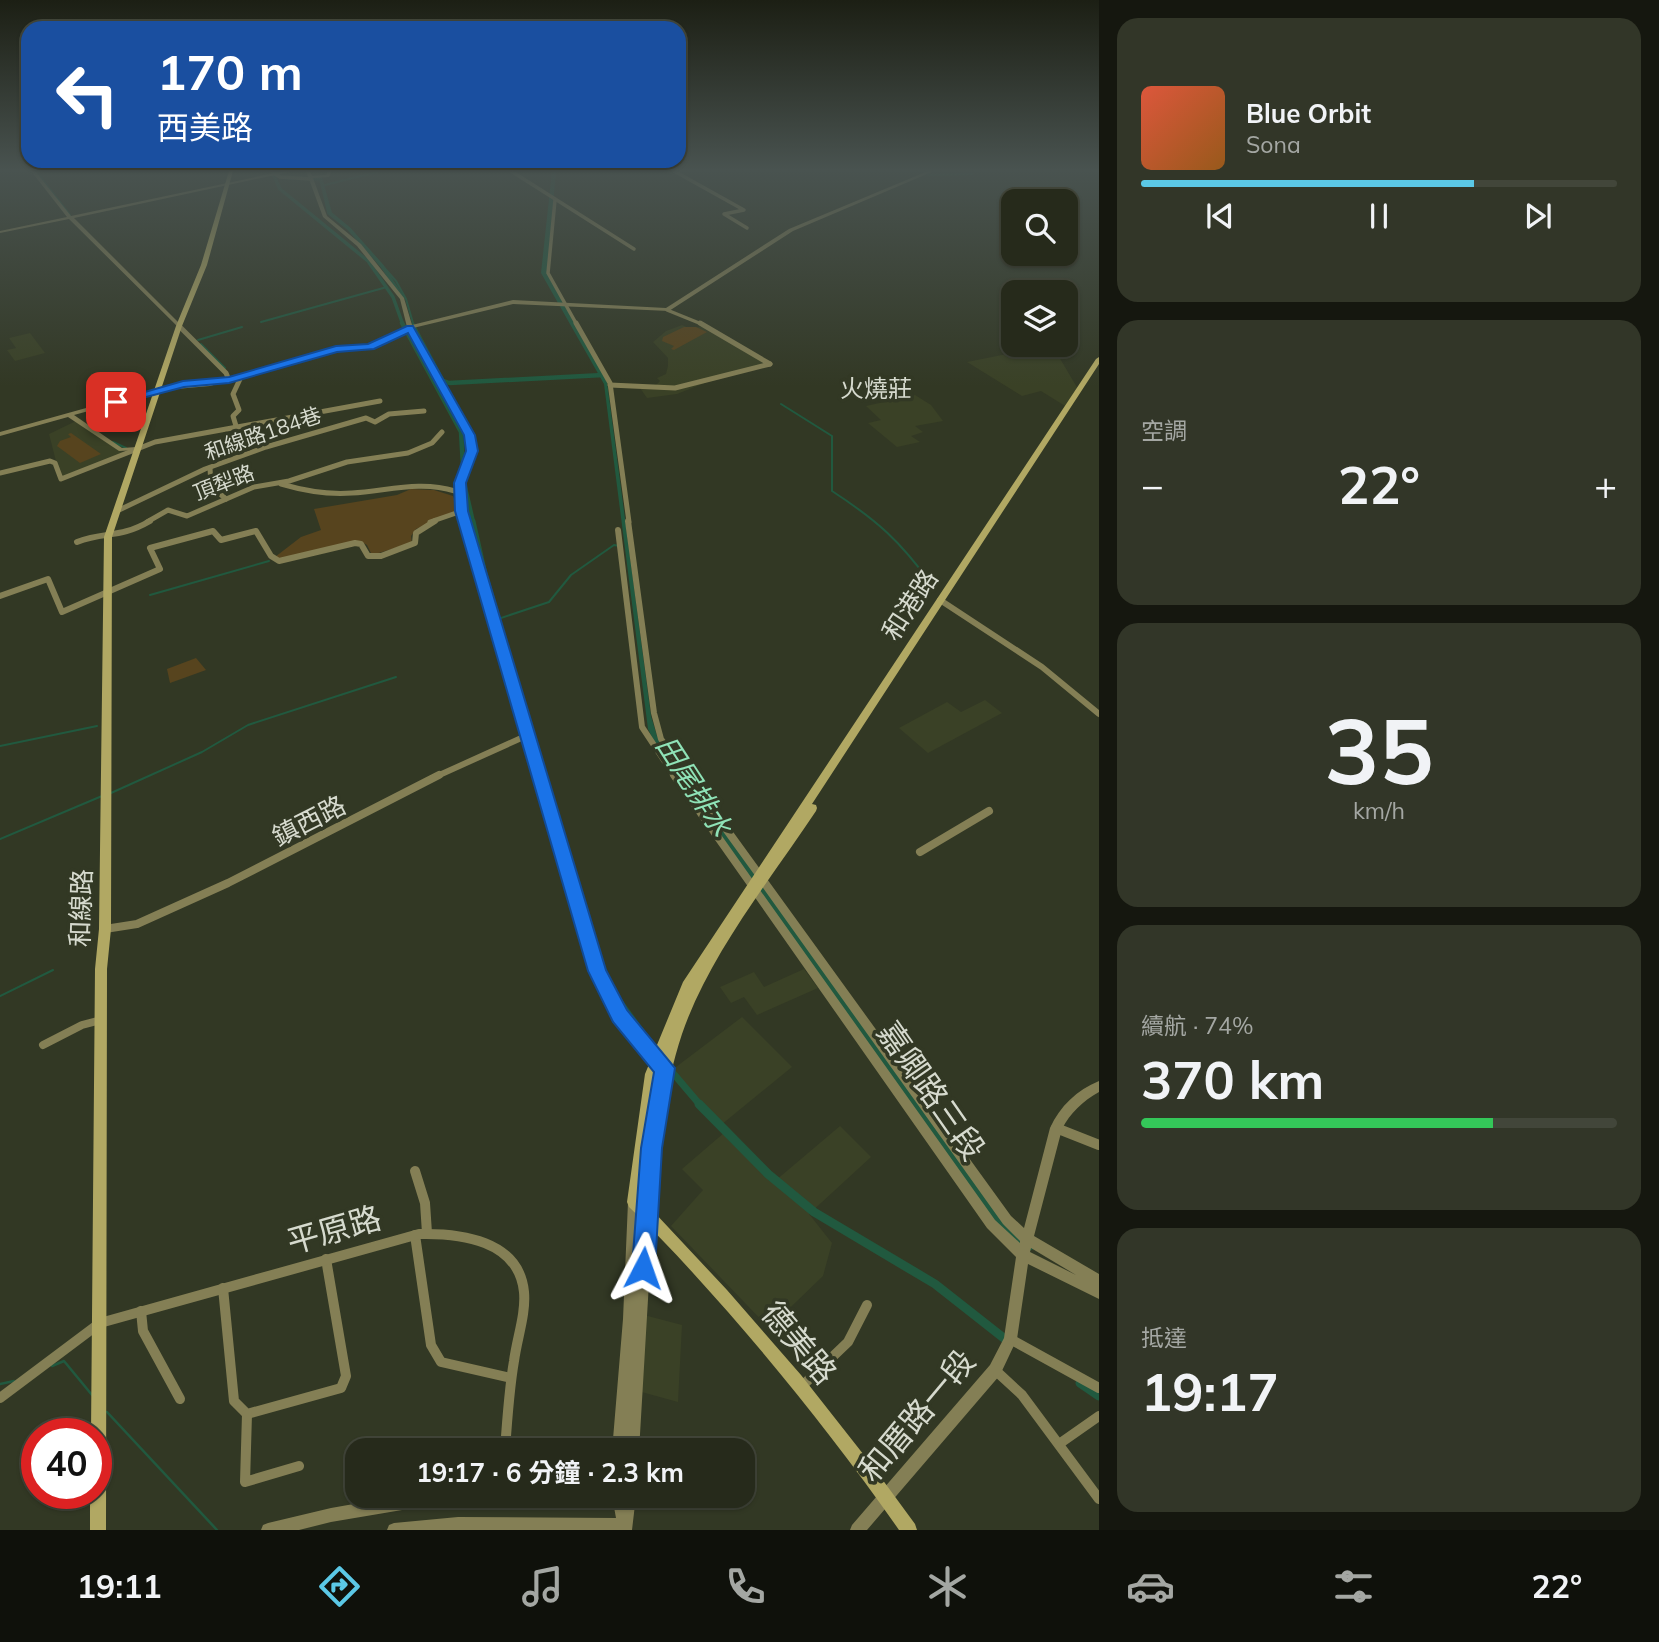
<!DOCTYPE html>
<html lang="zh-TW">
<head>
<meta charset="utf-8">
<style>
	:root { --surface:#262a1b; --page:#323628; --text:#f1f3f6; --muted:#a4a7a3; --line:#42463a; --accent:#5bc8e6 }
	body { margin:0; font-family:Mulish,"Noto Sans TC",sans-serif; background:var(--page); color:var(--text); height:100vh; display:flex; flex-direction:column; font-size:26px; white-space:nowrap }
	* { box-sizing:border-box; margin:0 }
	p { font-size:23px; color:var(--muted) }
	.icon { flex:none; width:38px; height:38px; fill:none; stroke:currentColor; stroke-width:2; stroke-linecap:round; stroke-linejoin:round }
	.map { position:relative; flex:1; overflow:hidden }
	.panel { display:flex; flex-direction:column; gap:18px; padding:18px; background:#15170f; width:560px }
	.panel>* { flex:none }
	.top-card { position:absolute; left:21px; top:21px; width:665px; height:147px; border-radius:21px; box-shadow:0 2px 5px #0004,0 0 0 2px var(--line); background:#1a4fa0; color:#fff; overflow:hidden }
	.buttons { position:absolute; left:1001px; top:189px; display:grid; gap:14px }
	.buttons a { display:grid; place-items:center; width:77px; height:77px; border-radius:14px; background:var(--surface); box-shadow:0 2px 5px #0004,0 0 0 2px var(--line); font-size:35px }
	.speed { position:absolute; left:21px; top:1418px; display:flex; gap:14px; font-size:35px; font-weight:700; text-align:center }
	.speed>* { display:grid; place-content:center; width:91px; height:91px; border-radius:50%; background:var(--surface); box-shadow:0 2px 5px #0004,0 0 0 2px var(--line); line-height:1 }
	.speed .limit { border:10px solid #d22; background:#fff; color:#111 }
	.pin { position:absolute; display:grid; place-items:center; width:60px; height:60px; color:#fff; margin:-30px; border-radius:14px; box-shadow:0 4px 10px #0006 }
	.me { position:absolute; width:77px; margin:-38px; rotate:4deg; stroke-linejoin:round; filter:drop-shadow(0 0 5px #0008) }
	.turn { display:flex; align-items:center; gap:24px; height:147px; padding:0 21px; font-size:32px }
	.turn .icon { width:91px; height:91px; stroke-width:2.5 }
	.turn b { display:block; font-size:49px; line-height:60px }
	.big { font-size:52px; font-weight:700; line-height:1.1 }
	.panel .widget { flex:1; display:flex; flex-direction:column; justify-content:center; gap:10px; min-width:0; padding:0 24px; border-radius:21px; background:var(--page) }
	.panel .dial { align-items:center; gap:0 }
	.dial b { font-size:91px; line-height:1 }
	.song { display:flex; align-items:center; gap:21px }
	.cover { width:84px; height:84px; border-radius:10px; background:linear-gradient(135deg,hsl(10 70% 55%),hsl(30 70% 35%)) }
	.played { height:7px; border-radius:4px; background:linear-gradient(90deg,var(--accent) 70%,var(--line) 70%) }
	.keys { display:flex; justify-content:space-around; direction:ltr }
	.heat { display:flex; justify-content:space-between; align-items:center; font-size:38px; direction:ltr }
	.charge { height:10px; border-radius:5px; background:linear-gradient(90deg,#34c759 74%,var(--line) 0) }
	.trip { position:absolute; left:345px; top:1438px; width:410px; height:70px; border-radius:21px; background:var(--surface); box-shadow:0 2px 5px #0004,0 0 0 2px var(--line); font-weight:700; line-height:70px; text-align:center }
	.tabs { display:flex; height:112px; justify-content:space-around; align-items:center; background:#0f110b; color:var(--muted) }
	.tabs .icon { width:49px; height:49px }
	.tabs .selected { color:var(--accent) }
	.tabs b { font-size:32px; color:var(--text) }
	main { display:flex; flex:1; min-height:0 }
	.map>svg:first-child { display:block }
</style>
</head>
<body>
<main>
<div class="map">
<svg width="1099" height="1530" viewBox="0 0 1099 1530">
	<rect width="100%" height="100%" fill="#323824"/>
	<g fill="#3a4126">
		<path d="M682 325 691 329 702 326 766 364 727 374 677 394 647 398 640 388 655 386 660 381 657 378 666 374 668 366V358L653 342 666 331Z"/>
		<path d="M30 333 45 353 15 361 7 350 16 348 9 338Z"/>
		<path d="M1052 345 1078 389 1065 406 1041 391 1022 396 967 362Z"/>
		<path d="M915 395 931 405 943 421 915 426 923 432 911 436 920 442 897 447 868 423 881 420 866 406Z"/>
		<path d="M76 421 121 451 126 452 64 477 59 473 49 434Z"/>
		<path d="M985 700 1002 713 928 753 899 728 947 702 961 712Z"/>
		<path d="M804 969 818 988 757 1015 744 997 731 1003 720 987 754 972 764 987Z"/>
		<path d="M742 1017 792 1067 721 1125 672 1070Z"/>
		<path d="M840 1126 871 1157 809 1214 832 1243 823 1276 769 1328 671 1226 703 1190 682 1169 725 1132 775 1181Z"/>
		<path d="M644 1315 682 1325 678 1402 638 1391Z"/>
	</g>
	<g fill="#57441e">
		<path d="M684 327H696L707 332 674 350 671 349 674 346 662 341 663 337Z"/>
		<path d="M71 433 101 454 80 463 57 446 60 441 71 437 68 434Z"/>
		<path d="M411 489 434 490 453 496 459 510 416 529 411 536 412 543 372 555 367 545 360 541 280 559 275 557 301 537 321 530 314 509 397 495Z"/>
		<path d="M196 658 206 670 170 683 167 669Z"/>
	</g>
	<path fill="#21593f" d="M552 171H556L547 273 607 382 651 716 657 736 749 864 745 870 655 743 648 729 604 384 541 273Z"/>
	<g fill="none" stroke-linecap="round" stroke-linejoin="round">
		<g stroke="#21593f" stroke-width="2">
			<path d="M36 171 70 215"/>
			<path d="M928 175 972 174"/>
			<path d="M323 185 331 213 348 227 396 281 406 299 413 323 443 379"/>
			<path d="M325 185 381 171"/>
			<path d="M261 322 387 287"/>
			<path d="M198 340 242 327"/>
			<path d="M201 344 225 368"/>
			<path d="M781 404 832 436V491C878 521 900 541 932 585"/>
			<path d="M113 442 126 448"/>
			<path d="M150 595 269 561"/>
			<path d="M498 619 549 602 571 575 614 545 619 546"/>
			<path d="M0 746 97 726"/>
			<path d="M111 793 202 752 248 725 396 677"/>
			<path d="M0 839 102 796"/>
			<path d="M0 996 53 970"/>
		</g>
		<g stroke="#21593f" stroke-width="2.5">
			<path d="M52 1366 64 1361 92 1395"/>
			<path d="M0 1384 14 1381"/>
			<path d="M107 1412 217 1530"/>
		</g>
		<g stroke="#21593f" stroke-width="3.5">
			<path d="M274 176 280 189 368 261 393 297 403 325"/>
			<path d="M286 178 321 179 329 213 349 229 382 266 403 298"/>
		</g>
		<g stroke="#21593f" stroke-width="4.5">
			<path d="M402 323 461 432 464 483 473 522"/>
			<path d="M411 325 441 380 449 383 603 375"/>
		</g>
		<path stroke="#21593f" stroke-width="5" d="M473 521 485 574 545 777"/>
		<g stroke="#21593f" stroke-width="7">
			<path d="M544 775 564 843"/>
			<path d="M613 993 648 1041"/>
			<path d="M667 1066 701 1106"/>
		</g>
		<g stroke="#21593f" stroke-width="9">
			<path d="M699 1104 768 1174 814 1212 935 1284 1010 1343"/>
			<path d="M1080 1383 1099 1396"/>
		</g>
		<path fill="#21593f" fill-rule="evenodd" d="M738 850 742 852 987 1192 1019 1232 1034 1239 1036 1244 1034 1249 1029 1251 1009 1242 977 1202 734 858 732 855 734 852Z"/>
		<g stroke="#847f55" stroke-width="3.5">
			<path d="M271 171 280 177 311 179"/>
			<path d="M511 171 634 249"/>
			<path d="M674 171 744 210 724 214 747 228"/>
			<path d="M555 200 548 273 577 325"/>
			<path d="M667 310 704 325"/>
		</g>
		<g stroke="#847f55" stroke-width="5">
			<path d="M576 323 610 383 629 522"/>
			<path d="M700 323 770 364"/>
			<path d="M179 326 226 373 229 380"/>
			<path d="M610 385 675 388 770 364"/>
			<path d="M236 426 233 416 239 410 233 394 241 377"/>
			<path d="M210 468 211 486 226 499"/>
			<path d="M0 473 50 461 55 463 61 479 155 442 380 401"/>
			<path d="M281 484C305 491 327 495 352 493 387 491 420 480 455 491"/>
			<path d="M117 511 205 469 266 447 366 418 375 422 389 414 424 411"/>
			<path d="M147 522 168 510 187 516 254 487 289 481 347 462 408 453 432 443 442 432"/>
			<path d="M430 522 462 511"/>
		</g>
		<g stroke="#847f55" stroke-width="6">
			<path d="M628 521 654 713 661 739 689 777"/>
			<path d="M618 530 642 727 675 777"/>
			<path d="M77 542C106 531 119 539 150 521"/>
			<path d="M0 596 48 579 62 612 160 569 150 548 213 531 221 540 256 531 271 556 279 561 355 543 361 544 368 556H381L415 543 416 533 435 521"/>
			<path d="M940 600 1042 667 1099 714"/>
			<path d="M435 777 528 735"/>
		</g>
		<g stroke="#847f55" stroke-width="8">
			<path d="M674 775 751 884"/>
			<path d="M687 775 758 873"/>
			<path d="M920 852 989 811"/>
			<path d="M105 929 137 924 228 883 439 775"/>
			<path d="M43 1045 82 1025 101 1020"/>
		</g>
		<g stroke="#847f55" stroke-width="10">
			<path d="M1056 1128 1099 1145"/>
			<path d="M415 1171 425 1203 427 1233"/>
			<path d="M415 1235 431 1345 441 1362 511 1378"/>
			<path d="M223 1288 234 1401 247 1414 341 1388 346 1376 326 1259"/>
			<path d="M141 1311 143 1331 180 1399"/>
			<path d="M1010 1339 1099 1388"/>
			<path d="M995 1370 1022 1395 1099 1499"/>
			<path d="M801 1387 848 1342 867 1305"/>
			<path d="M0 1398 100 1323 419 1234C460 1233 519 1240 524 1292 526 1314 517 1338 514 1361 509 1390 507 1421 505 1451"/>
			<path d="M247 1414 245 1482 299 1466"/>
			<path d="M1059 1444 1099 1416"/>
		</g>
		<g fill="#847f55" fill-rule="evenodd">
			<path d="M31 171H35L71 216 284 171H294L74 218 181 325V327L179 328 69 219 0 233V231L67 217Z"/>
			<path d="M306 171H310L312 176 326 175 328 171H332L329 177 313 178 327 216 361 244 404 298 412 325 513 300 666 308 789 229 928 171H934L793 231 669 311 513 304 413 328 473 435V454L465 488V511L602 970 624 1013 665 1061 667 1065 665 1069 661 1070 657 1069 616 1019 592 971 459 511 458 488 466 454 467 435 408 330 372 348 336 351 210 386 165 390 74 415 122 448 137 447 139 448V450L119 451 68 417 0 436V432L165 386 210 382 336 347 369 345 407 327 400 299 357 246 323 217Z"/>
			<path d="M759 871 762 872 1011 1216 1024 1228 1050 1128C1060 1106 1077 1090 1099 1081V1092C1083 1101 1070 1113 1062 1129L1034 1236 1099 1274V1299L1028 1264 1017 1339 1000 1375 867 1530H850L852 1525 990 1365 1004 1338 1016 1257 987 1228 749 889 747 886 749 883 752 882 755 883 995 1220 1020 1243V1241L1003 1224 756 878 754 875 756 872ZM1031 1248 1076 1275 1030 1252Z"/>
			<path d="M634 1196 638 1198 640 1202 639 1247 641 1215 643 1211 647 1209 651 1211 653 1215 639 1451H612L623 1319 628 1202 630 1198Z"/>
			<path d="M399 1496H546L544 1501 539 1503 408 1509 331 1522 299 1530H261L263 1525 268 1523 331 1508Z"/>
			<path d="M612 1496H636L632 1530H387L389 1525 394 1523 458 1517 616 1518Z"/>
		</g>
		<g fill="#b1a863" fill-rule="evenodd">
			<path d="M229 171H233L207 265 182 326 112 537 111 929 107 969 106 1530H90V1493H96V1433H91L95 969 99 929 104 537 176 326 201 265Z"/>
			<path d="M1099 357V364L812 804 816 805 817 808 816 811C770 880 709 955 682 1034 663 1091 658 1151 654 1212L727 1290 801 1375 871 1464 915 1524 917 1530H899C846 1454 789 1382 728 1312 696 1276 664 1240 629 1207L627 1202 645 1074 683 982 1096 359Z"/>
		</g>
	</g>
	<linearGradient id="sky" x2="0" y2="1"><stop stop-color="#1c1f14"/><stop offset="0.44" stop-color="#495350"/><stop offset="1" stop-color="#495350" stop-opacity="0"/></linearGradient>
	<rect width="1099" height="386" fill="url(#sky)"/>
	<path fill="#1a73e8" stroke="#114b97" stroke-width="2" d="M407 326H413L475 435 478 451 466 483 468 511 606 970 627 1010 675 1068 662 1148 655 1268 652 1276 643 1279 635 1276 632 1268 641 1148 654 1072 613 1022 588 971 455 511 454 483 466 451 464 435 408 333 374 349 337 352 229 383 184 387 116 405 110 402 183 381 229 377 336 346 368 344Z"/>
	<g text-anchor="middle" stroke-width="7" stroke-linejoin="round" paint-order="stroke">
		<g font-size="21" fill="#d6dace" stroke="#323824">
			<text transform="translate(263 434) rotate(-19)" y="7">和線路184巷</text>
			<text transform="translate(224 483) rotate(-21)" y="7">頂犁路</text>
		</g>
		<g font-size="24" fill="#d6dace" stroke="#323824">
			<text x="876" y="397">火燒莊</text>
		</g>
		<g font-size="26" fill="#d6dace" stroke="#323824">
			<text transform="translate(910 605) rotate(-57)" y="9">和港路</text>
			<text transform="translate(309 821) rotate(-27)" y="9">鎮西路</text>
			<text transform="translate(81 908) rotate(-88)" y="9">和線路</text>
		</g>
		<g font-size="28" font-style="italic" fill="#8fe3b7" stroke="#323824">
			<text transform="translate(694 786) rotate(57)" y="10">田尾排水</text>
		</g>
		<g font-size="32" fill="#d6dace" stroke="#323824">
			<text transform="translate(931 1091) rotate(55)" y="11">嘉卿路三段</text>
			<text transform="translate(334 1230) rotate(-16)" y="11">平原路</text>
			<text transform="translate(799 1343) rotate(50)" y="11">德美路</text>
			<text transform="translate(917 1416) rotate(-50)" y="11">和厝路一段</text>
		</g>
	</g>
</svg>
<div class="buttons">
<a><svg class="icon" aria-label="search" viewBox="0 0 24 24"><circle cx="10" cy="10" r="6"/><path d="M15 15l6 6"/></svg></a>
<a><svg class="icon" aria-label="layers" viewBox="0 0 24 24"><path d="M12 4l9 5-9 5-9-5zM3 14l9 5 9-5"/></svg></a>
</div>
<div class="speed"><div class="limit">40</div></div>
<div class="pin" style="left:116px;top:402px;background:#d93025"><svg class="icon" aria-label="arrive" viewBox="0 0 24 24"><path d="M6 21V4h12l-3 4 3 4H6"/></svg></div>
<svg class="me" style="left:643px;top:1268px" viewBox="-20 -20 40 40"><path d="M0-17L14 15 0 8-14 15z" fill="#1a73e8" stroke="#fff" stroke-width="4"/></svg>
<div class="trip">19:17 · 6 分鐘 · 2.3 km</div>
<div class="top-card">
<div class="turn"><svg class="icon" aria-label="left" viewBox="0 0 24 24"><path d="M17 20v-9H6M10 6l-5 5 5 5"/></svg><div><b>170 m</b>西美路</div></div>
</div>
</div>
<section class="panel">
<div class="widget">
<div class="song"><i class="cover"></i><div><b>Blue Orbit</b><p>Sona</p></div></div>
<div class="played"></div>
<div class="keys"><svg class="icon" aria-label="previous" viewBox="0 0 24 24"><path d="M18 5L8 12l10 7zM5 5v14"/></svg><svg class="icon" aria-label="pause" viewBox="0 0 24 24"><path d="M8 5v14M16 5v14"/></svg><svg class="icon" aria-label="next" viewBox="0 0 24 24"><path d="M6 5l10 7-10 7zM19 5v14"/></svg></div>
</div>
<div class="widget"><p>空調</p>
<div class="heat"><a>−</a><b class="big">22°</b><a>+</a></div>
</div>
<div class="widget dial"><b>35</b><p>km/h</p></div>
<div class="widget"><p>續航 · 74%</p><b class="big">370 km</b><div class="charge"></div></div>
<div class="widget"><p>抵達</p><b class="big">19:17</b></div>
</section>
</main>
<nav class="tabs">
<b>19:11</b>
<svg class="icon selected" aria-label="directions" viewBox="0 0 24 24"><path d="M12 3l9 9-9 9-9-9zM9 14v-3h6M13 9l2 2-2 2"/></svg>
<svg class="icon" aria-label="music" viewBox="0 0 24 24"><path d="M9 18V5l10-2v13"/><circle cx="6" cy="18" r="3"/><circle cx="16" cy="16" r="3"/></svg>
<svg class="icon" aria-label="phone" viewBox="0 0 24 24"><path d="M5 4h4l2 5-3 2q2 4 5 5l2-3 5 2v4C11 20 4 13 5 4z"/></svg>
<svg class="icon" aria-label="climate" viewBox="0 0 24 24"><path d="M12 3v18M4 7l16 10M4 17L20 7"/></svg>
<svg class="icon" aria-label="car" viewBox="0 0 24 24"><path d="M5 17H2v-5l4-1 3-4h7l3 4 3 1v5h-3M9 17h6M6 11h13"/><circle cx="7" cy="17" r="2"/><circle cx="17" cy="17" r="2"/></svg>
<svg class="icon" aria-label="filters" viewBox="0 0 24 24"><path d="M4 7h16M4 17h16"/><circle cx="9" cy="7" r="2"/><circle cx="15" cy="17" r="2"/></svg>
<b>22°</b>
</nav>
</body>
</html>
